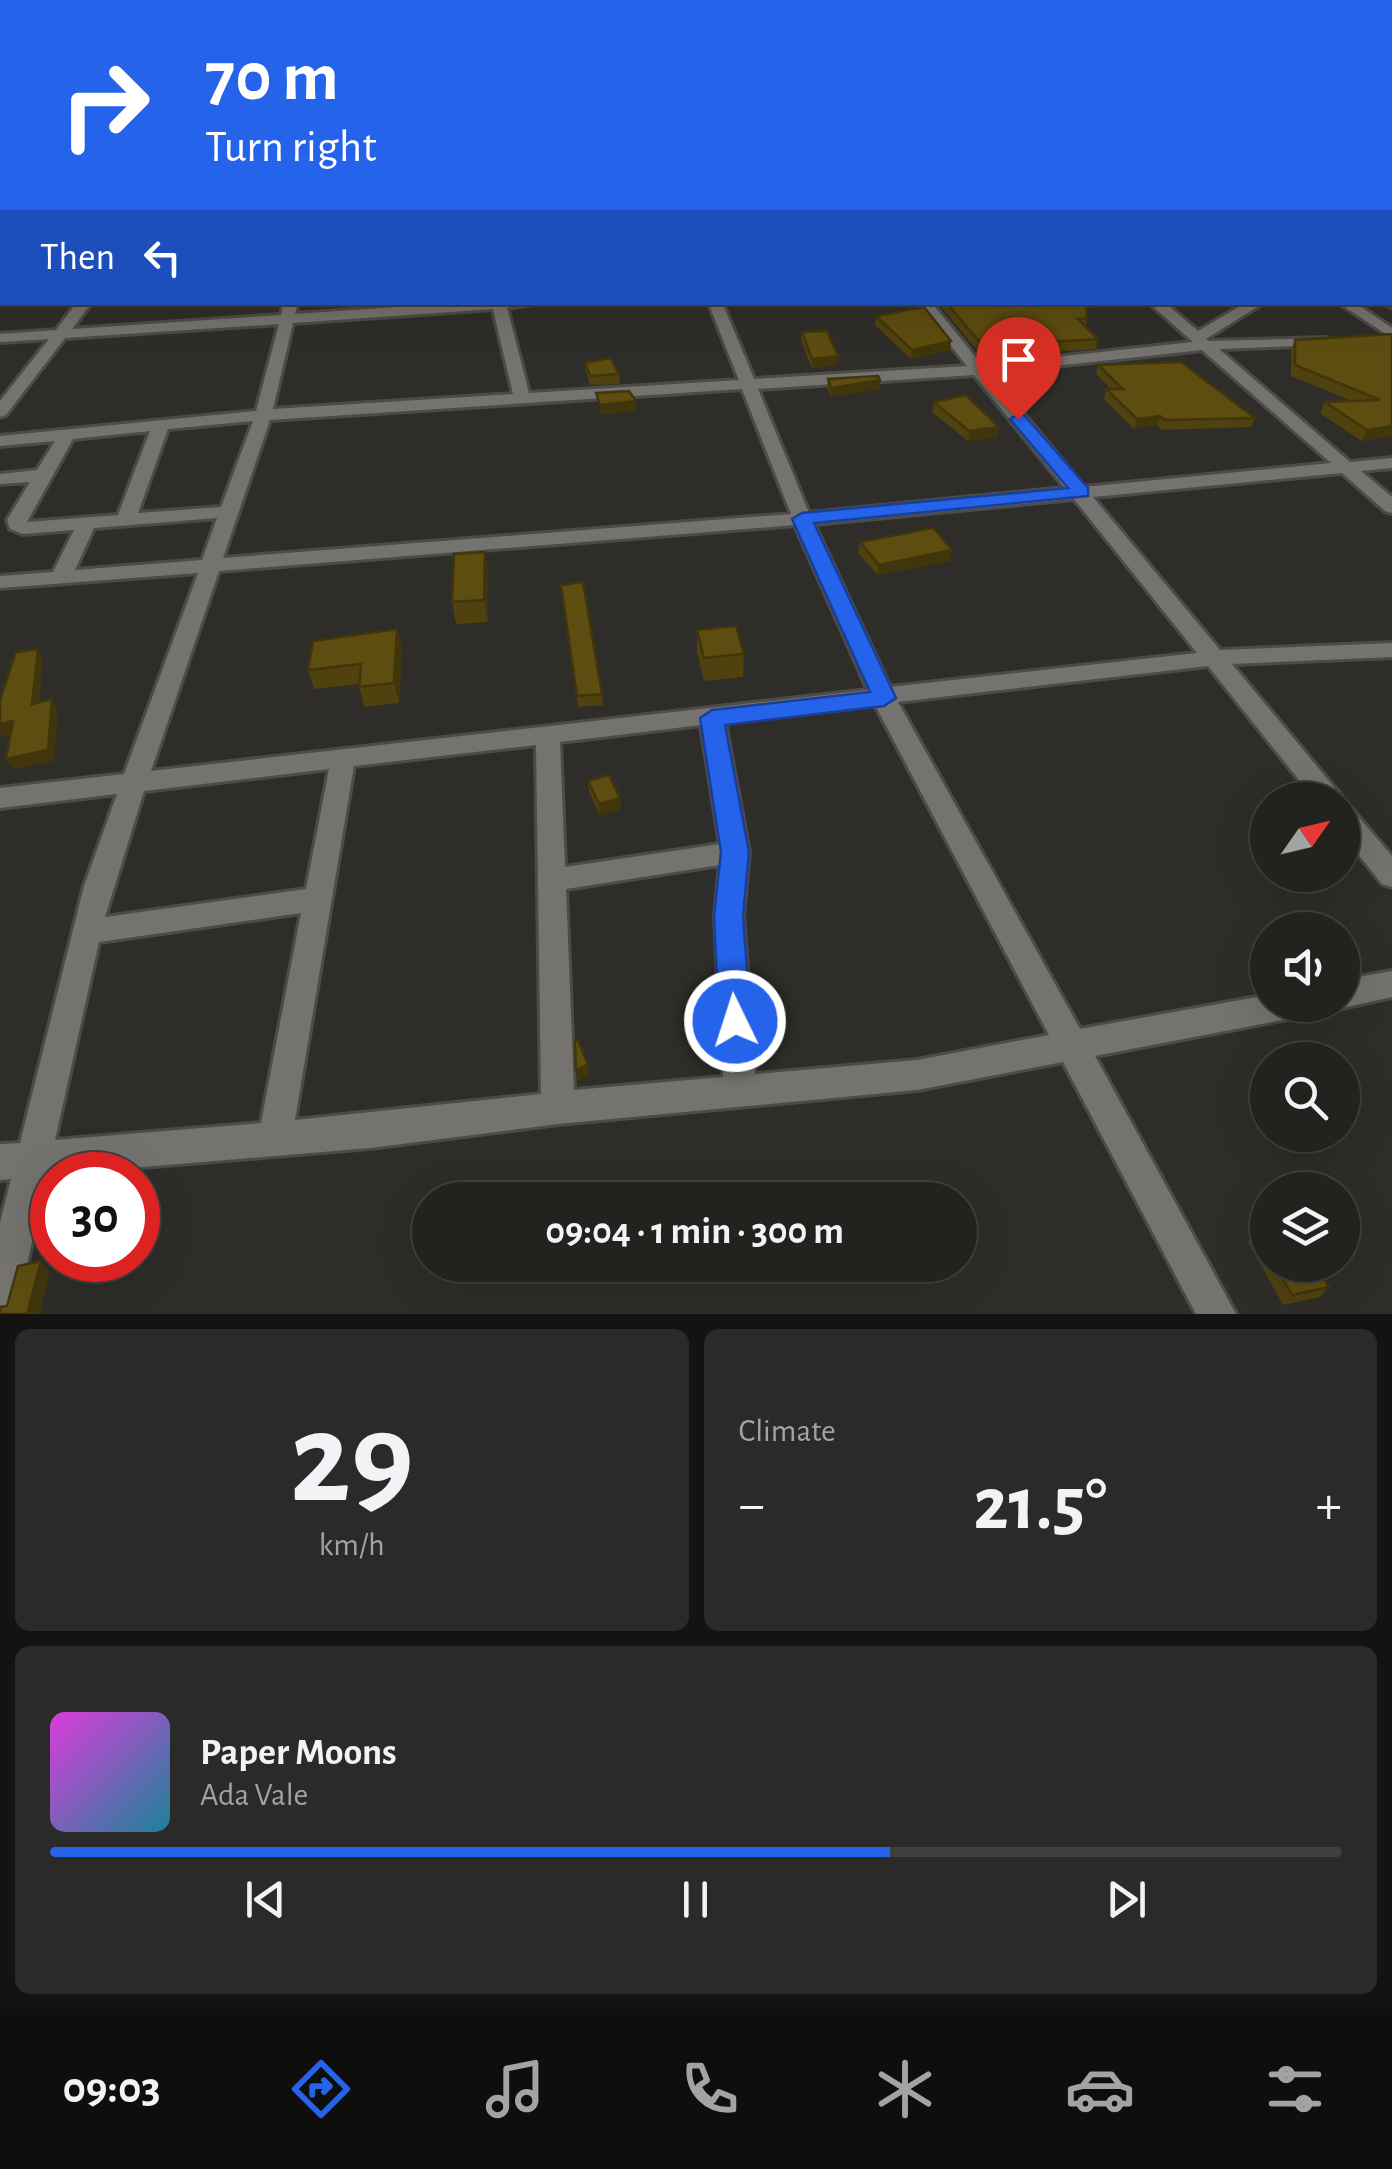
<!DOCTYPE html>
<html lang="en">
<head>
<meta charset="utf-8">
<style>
	:root { --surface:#22221f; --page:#2a2a28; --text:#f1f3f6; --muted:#a2a4a4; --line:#3f3f3d; --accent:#2563eb }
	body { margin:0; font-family:"Alegreya Sans",sans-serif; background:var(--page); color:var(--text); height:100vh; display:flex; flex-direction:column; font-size:38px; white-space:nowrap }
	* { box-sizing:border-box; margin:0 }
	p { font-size:32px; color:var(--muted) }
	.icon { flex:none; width:55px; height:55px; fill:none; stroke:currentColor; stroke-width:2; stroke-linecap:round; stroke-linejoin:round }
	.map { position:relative; height:1314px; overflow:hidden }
	.details { display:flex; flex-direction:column; gap:15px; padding:15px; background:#131311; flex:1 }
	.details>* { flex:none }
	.guide { position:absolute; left:0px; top:0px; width:1392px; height:305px; box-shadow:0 10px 40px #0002,0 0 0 2px var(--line); background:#2563eb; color:#fff; overflow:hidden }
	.needle { width:65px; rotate:56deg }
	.tools { position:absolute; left:1250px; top:782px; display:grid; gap:20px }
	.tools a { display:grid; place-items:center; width:110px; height:110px; border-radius:50%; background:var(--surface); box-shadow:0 10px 40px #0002,0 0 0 2px var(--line); font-size:50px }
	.speed { position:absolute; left:30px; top:1152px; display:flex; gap:20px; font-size:50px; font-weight:700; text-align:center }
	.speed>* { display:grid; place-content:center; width:130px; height:130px; border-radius:50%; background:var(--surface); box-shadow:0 10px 40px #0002,0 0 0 2px var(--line); line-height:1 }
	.speed .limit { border:15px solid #d22; background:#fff; color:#111 }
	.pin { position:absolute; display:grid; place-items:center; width:85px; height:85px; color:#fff; margin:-102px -42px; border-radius:50% 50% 50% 0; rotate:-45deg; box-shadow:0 0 10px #0007 }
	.pin .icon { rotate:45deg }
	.me { position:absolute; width:110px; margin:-55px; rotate:356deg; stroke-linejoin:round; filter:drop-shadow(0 0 8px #0008) }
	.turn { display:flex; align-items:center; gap:35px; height:210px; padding:0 40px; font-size:45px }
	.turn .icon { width:130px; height:130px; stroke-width:2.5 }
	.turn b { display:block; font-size:70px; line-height:85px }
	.then { display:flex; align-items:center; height:95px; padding:0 40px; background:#0003; gap:20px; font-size:38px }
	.big { font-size:75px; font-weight:700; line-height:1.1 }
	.details .widget { flex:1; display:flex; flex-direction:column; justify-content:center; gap:15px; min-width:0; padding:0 35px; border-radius:15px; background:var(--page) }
	.details .dial { align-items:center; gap:0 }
	.dial b { font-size:130px; line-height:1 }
	.song { display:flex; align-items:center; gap:30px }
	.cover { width:120px; height:120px; border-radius:15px; background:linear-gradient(135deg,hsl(300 70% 55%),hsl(190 70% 35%)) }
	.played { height:10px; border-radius:5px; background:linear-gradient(90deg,var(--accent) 65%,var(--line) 65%) }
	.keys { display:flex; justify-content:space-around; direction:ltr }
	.heat { display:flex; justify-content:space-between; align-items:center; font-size:55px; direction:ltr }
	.details .tiles { flex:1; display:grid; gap:15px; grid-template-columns:1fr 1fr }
	.widget:last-child { grid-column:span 2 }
	.trip { position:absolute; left:412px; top:1182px; width:565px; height:100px; border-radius:50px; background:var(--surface); box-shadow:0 10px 40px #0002,0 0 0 2px var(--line); font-weight:700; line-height:100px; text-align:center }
	.tab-bar { display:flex; height:160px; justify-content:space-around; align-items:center; background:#0e0e0c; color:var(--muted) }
	.tab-bar .icon { width:70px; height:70px }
	.tab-bar .active { color:var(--accent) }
	.tab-bar b { font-size:45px; color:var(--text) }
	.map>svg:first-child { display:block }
</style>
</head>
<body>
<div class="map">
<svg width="1392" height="1314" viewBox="0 0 1392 1314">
	<rect width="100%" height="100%" fill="#2e2d29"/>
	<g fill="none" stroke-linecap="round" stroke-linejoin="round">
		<defs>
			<g id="street">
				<rect x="1390" y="134" width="2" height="4"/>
				<rect x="1390" y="202" width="2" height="7"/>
				<path d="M77 302H92L72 329 281 315 284 302H298L295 314 469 302H546L507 308 529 393 739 380 708 302H722L754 379 967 366 916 302H931L982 365 1193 342 1148 302H1164L1198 331 1247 302H1265L1206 339 1209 341 1327 338 1329 341 1322 345 1219 349 1350 462 1392 458V468L1361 471 1392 497V513L1385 511 1342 473 1093 497 1220 650 1392 643V657L1232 664 1339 793 1343 800 1342 801 1315 800 1208 666 898 702 1080 1029 1268 995V1005H1303L1298 1015 1287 1019 1095 1056 1236 1314H1196L1063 1062 917 1090 558 1124 370 1148 47 1175 19 1300 14 1314H0V1223L11 1179 0 1180V1144L20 1143 84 886 117 794 0 808V788L124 774 198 573 0 588V576L53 572 74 530 23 534 10 529 7 520 30 482 0 484V474L37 470 55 441 0 446V436L256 411 279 324 65 338 6 415 0 417V401L49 339 0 342V334L56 330ZM493 309 513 394 273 409 293 323ZM1202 350 1331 463 1084 487 990 373ZM974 375 1065 488 809 513 758 389ZM742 389 791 514 223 558 270 420ZM253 421 221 507 138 513 168 429ZM150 431 118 515 27 522 73 439ZM1074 499 1197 653 890 687 814 524ZM217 518 202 560 75 570 94 528ZM795 525 868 690 151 771 219 571ZM875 705 1049 1035 917 1060 755 1074 743 916 749 852 725 723ZM701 725 720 844 565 867 560 742ZM536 745 541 1094 295 1120 354 766ZM329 769 306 889 105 917 144 791ZM720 865 715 916 723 1077 574 1090 566 889ZM301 913 261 1123 55 1140 99 942Z"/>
				<path d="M1337 302H1354L1392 328V338Z"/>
				<path d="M1342 805 1351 808 1392 856V887L1382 884 1342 834Z"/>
				<path d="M1392 971V997L1342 1008 1335 1005H1342V980Z"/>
			</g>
		</defs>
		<use href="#street" stroke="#4c4b47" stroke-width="6"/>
		<use href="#street" fill="#75736f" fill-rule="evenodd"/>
	</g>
	<g fill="#50420e">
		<path d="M1390 236 1392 238V311L1380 305 1381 302H1390Z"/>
		<path d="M937 302H1118L1086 309 1087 319 1086 327 1098 339 1096 349 982 356Z"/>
		<path d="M876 316 951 341 950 350 911 359 875 325Z"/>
		<path d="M802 332 838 356 837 365 812 368 801 341Z"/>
		<path d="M1392 334V436L1362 441 1320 413 1325 402 1352 401 1291 376V350L1295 340Z"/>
		<path d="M585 363 619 374 620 384 590 385 586 372Z"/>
		<path d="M1098 365 1255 418 1251 427 1162 430 1157 425 1134 429 1104 399 1106 389H1111L1096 374Z"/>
		<path d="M828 379 880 380 879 389 831 397 827 388Z"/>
		<path d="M934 402 999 427 997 437 968 441 932 412Z"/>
		<path d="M860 542 952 550 950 561 878 575 858 553Z"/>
		<path d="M485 552 488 573V622L456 624 452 602Z"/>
		<path d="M561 585 602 694 603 705 578 707Z"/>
		<path d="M397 629 402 648 399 703 364 707 359 684 314 689 308 670Z"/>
		<path d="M697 630 744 654 743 677 704 681 697 652Z"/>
		<path d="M588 781 620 798 621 810 600 816 589 792Z"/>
		<path d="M1268 1229V1265H1316L1329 1287 1320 1297 1283 1305 1248 1242 1256 1232Z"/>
	</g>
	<g fill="#41360b">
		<path d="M2 276V294H0V280Z"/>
		<path d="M1085 302H1118L1083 309Z"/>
		<path d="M951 341 950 350 911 359 912 350Z"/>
		<path d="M838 356 837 365 812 368V359Z"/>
		<path d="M880 380 879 389 831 397V388Z"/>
		<path d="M636 401V411L601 415 600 405Z"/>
		<path d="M1160 416 1157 425 1134 429 1137 419Z"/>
		<path d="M1392 426V436L1362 441 1367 430Z"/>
		<path d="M999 427 997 437 968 441 969 431Z"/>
		<path d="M952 550 950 561 878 575 879 565Z"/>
		<path d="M485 552 488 573V622L484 600Z"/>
		<path d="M397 629 402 648 399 703 394 683Z"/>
		<path d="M38 649 43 660 38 715 32 704Z"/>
		<path d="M52 699 58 711 54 761 13 770 6 759Z"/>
		<path d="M13 721 19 732 3 737 0 732V724Z"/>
		<path d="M620 798 621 810 600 816 599 804Z"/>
		<path d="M588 1065 589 1076 577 1081 576 1070Z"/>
		<path d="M41 1261 50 1271 40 1314H27Z"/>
	</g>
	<g fill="#5d4d10" stroke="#41360b" stroke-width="2.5">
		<path d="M1390 137H1392V174L1390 173Z"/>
		<path d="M2 155V276L0 280V158Z"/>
		<path d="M1390 236 1392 238V300L1390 299 1391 295H1390Z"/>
		<path d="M946 302H1086L1087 319H1078L1098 339 983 346Z"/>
		<path d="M924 307 951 341 912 350 876 316Z"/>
		<path d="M827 331 838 356 812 359 802 332Z"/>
		<path d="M1392 334V426L1367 430 1325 402 1380 400 1295 365V340Z"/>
		<path d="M610 358 619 374 590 376 585 363Z"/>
		<path d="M1181 362 1255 418 1165 420 1160 416 1137 419 1106 389H1123L1098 365Z"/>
		<path d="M878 376 880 380 831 388 828 379Z"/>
		<path d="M629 391 636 401 600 405 596 393Z"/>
		<path d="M966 395 999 427 969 431 934 402Z"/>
		<path d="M933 528 952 550 879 565 860 542Z"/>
		<path d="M485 552 484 600 452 602 454 554Z"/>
		<path d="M583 582 602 694 577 696 561 585Z"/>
		<path d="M736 626 744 654 704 658 697 630Z"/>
		<path d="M397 629 394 683 359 687 361 664 308 670 313 641Z"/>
		<path d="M38 649 32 704 52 699 48 750 6 759 13 721 0 724V700L16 652Z"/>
		<path d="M609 775 620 798 599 804 588 781Z"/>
		<path d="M578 1040 588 1065 576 1070 575 1042Z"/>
		<path d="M1268 1229V1252L1256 1232Z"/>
		<path d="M41 1261 27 1314H0V1307L7 1306 18 1266Z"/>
		<path d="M1275 1265H1316L1329 1287 1292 1295Z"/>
	</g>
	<linearGradient id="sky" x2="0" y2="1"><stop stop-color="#191917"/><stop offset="0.42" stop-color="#464c54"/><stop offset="1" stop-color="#464c54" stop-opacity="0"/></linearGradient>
	<rect width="1392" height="318" fill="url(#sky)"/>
	<path fill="#2563eb" stroke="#184099" stroke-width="2.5" d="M1018 414 1024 415 1088 488V496L814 523 896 698 884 706 725 725 749 852 743 916 751 1021 747 1031 735 1035 724 1031 719 1021 714 916 721 852 700 718 712 710 870 692 792 519 802 513 1068 488 1010 419Z"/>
</svg>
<div class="tools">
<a><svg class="needle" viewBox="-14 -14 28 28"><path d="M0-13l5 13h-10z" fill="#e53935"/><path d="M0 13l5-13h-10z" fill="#a2a4a4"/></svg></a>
<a><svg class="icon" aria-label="sound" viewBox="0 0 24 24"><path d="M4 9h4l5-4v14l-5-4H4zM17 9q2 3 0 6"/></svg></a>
<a><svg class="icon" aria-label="search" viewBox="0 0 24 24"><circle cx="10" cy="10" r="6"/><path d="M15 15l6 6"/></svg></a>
<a><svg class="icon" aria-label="layers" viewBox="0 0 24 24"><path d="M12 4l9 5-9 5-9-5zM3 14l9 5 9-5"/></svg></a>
</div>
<div class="speed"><div class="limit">30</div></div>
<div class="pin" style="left:1018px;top:419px;background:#d93025"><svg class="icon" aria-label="arrive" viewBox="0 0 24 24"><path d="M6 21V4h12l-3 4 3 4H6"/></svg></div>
<svg class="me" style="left:735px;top:1021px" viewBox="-20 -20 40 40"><circle r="17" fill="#2563eb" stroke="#fff" stroke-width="3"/><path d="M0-11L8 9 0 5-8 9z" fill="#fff"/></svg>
<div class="trip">09:04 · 1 min · 300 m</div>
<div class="guide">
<div class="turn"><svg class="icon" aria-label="right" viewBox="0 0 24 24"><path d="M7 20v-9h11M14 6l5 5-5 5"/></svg><div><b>70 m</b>Turn right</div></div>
<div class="then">Then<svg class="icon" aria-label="left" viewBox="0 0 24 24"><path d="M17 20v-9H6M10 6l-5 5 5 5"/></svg></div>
</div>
</div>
<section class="details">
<div class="tiles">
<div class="widget dial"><b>29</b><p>km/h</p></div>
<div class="widget"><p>Climate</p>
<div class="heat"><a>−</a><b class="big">21.5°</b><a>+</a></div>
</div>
<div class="widget">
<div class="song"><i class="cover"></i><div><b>Paper Moons</b><p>Ada Vale</p></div></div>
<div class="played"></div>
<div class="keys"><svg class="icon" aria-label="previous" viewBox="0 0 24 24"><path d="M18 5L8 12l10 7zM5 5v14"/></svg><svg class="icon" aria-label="pause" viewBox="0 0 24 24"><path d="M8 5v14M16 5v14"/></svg><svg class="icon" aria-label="next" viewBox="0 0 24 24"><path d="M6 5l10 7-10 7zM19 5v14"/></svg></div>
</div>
</div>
</section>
<nav class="tab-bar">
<b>09:03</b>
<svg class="icon active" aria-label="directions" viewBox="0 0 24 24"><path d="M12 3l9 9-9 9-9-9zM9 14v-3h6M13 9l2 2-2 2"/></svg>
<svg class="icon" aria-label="music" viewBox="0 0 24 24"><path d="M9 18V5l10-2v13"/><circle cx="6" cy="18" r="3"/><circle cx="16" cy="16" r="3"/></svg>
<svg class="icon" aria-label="phone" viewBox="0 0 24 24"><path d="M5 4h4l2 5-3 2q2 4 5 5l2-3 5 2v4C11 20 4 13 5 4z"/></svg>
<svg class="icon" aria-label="climate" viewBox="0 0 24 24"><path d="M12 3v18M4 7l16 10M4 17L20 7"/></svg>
<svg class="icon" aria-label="car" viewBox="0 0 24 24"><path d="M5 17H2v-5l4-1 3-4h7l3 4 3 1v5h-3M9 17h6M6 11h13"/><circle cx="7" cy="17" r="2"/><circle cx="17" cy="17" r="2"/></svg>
<svg class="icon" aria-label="filters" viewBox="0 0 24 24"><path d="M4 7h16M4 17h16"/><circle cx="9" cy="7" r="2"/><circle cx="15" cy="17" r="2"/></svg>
</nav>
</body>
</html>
